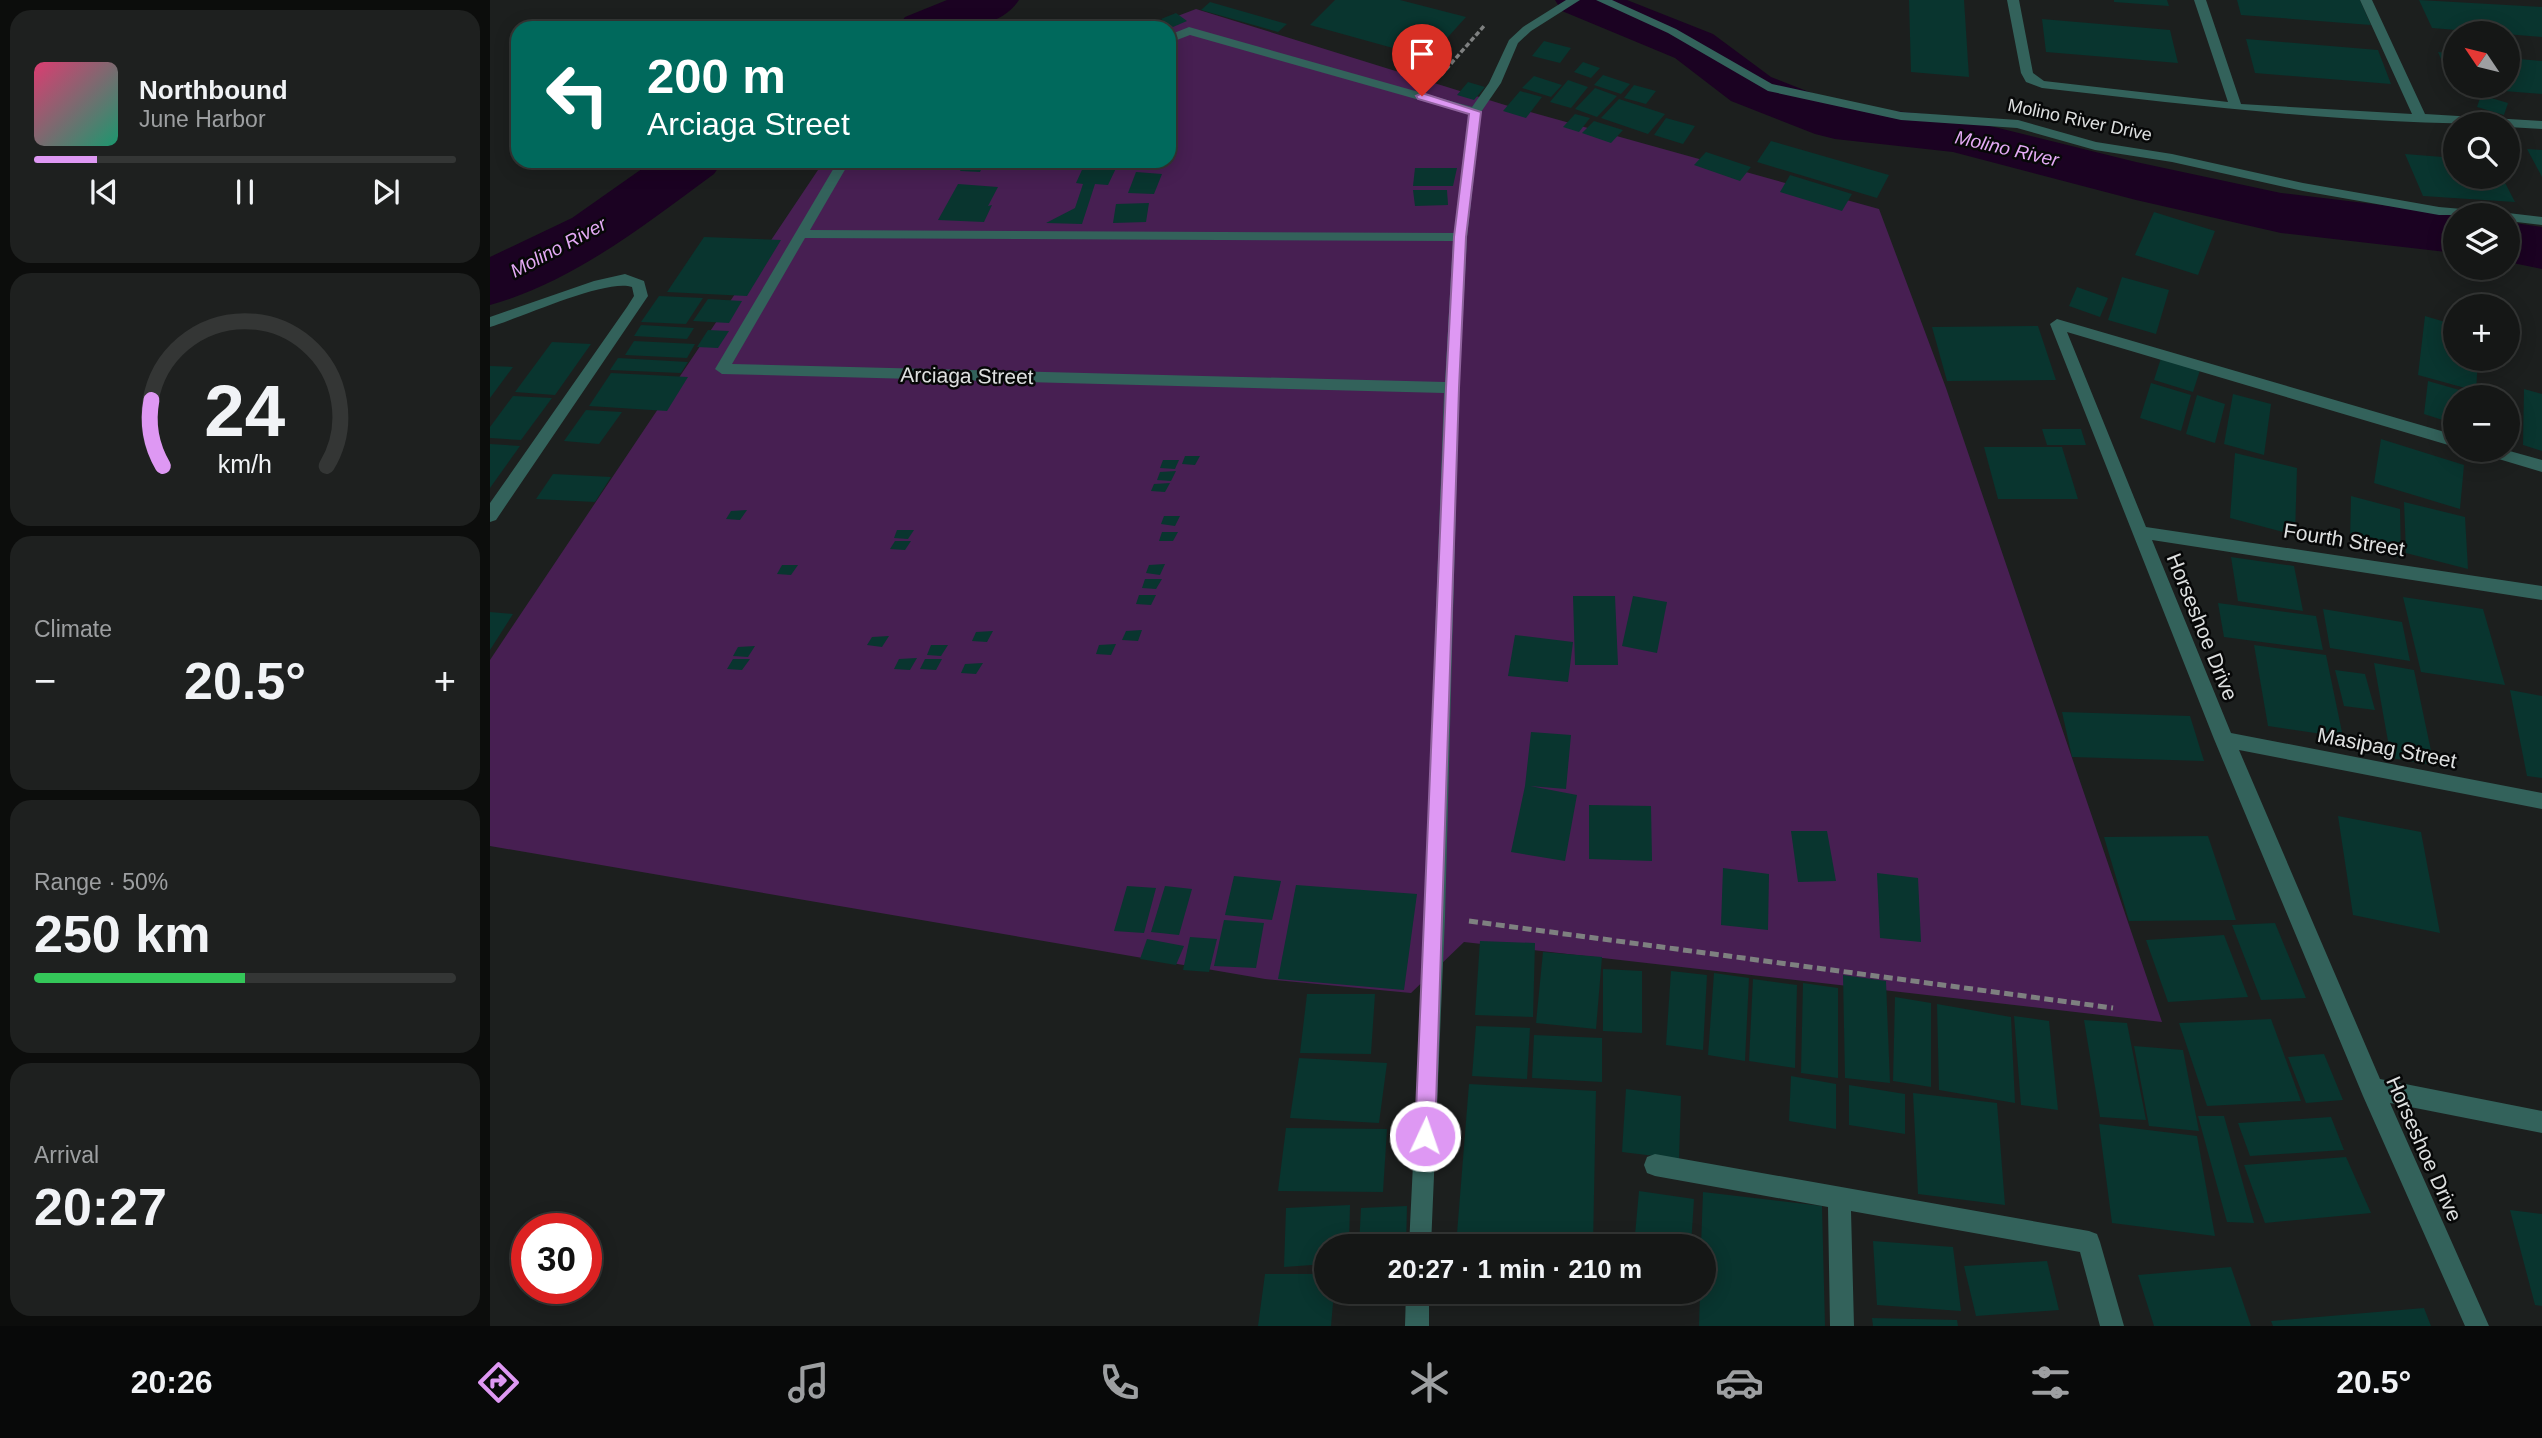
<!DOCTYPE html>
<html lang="en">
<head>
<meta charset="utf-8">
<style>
	:root { --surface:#151716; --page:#1e201f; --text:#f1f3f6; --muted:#9d9fa1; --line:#343635; --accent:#de98f3 }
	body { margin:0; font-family:Helvetica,sans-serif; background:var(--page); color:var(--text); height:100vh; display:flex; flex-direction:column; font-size:26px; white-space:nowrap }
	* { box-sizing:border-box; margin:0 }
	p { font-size:23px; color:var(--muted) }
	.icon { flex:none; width:38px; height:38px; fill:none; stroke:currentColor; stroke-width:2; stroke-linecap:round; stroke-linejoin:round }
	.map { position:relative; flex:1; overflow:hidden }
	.side { display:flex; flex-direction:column; gap:10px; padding:10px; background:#0c0d0c; width:490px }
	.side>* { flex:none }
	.guide { position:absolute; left:21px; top:21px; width:665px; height:147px; border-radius:21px; box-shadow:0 4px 18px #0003,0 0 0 2px var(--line); background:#00695c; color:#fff; overflow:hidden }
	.needle { width:46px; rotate:305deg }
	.tools { position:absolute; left:1953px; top:21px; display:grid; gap:14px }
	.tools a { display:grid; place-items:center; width:77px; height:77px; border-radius:50%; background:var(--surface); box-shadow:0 4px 18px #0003,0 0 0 2px var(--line); font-size:35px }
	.speed { position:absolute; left:21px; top:1213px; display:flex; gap:14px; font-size:35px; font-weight:700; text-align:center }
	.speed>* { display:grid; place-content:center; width:91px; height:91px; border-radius:50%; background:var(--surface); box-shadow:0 4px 18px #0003,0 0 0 2px var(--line); line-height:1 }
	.speed .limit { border:10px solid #d22; background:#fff; color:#111 }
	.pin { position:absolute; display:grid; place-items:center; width:60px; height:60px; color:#fff; margin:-72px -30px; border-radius:50% 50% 50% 0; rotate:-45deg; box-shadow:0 0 7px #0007 }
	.pin .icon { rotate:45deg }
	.me { position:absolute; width:77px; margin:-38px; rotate:3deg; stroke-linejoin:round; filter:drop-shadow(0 0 5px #0008) }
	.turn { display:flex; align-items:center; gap:24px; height:147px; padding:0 21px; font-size:32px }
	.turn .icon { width:91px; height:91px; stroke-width:2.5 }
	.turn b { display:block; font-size:49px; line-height:60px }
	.big { font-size:52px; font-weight:600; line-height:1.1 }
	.side .card { flex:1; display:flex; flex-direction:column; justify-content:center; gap:10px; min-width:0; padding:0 24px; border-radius:21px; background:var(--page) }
	.side .dial { align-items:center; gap:0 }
	.dial svg { height:182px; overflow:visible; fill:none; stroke:var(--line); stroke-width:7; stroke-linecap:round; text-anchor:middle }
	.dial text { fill:var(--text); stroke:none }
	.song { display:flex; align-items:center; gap:21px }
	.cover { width:84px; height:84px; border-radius:10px; background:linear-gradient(135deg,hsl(340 70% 55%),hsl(160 70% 35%)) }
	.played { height:7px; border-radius:4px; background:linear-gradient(90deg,var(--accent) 15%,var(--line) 15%) }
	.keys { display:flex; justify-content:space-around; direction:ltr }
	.heat { display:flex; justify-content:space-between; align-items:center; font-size:38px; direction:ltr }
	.charge { height:10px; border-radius:5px; background:linear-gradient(90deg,#34c759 50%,var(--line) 0) }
	.trip { position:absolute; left:824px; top:1234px; width:402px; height:70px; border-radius:35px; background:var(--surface); box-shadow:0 4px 18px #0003,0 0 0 2px var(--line); font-weight:600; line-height:70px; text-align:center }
	.dock { display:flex; height:112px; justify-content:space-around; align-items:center; background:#080909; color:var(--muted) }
	.dock .icon { width:49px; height:49px }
	.dock .active { color:var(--accent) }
	.dock b { font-size:32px; color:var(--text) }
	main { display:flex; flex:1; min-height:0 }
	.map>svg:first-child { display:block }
</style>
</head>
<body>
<main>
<section class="side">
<div class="card">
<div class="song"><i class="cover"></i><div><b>Northbound</b><p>June Harbor</p></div></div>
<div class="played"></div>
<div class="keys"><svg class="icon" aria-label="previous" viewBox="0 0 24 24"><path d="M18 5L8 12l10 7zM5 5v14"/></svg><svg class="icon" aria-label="pause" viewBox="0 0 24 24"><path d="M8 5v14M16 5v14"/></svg><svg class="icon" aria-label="next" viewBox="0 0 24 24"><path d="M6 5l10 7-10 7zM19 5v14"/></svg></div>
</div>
<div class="card dial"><svg viewBox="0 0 100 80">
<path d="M14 69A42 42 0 1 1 86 69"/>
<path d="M14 69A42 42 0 0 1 9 40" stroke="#de98f3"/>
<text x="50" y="56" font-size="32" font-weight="700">24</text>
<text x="50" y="72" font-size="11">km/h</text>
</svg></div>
<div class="card"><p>Climate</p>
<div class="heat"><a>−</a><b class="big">20.5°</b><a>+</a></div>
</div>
<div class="card"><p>Range · 50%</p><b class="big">250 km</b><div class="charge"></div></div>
<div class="card"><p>Arrival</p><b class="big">20:27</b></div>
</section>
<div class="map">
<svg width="2052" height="1326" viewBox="0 0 2052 1326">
	<rect width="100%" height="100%" fill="#1c1f1e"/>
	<path fill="#471f52" d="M706 9 1015 105 1389 209 1456 388 1672 1022 974 942 921 993 775 979 0 846V660L334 161H679V28H656Z"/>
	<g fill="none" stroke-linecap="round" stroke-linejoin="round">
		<g fill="#1b0222" fill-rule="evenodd">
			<path d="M457 0H529C504 37 446 28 407 28L415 17Z"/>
			<path d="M1065 0H1137L1223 34 1281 77 1355 106 1464 117 1646 162 1791 193 1974 215H1965V253L1791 233 1646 200 1463 152 1345 139 1325 134 1241 101 1185 58 1072 11Z"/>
			<path d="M163 161H233L224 174C156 224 83 282 0 305V257L82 218Z"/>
			<path d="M2018 222 2052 227V269L2018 262Z"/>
		</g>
	</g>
	<g fill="#09352f">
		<path d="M845 0H910L976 17 939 58 820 25Z"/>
		<path d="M1419 0H1474L1479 77 1421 72Z"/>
		<path d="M1624 0H1677L1679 6 1624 2Z"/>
		<path d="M1747 0H1870L1881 25 1751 15Z"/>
		<path d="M1929 0 2052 7V37L1942 28Z"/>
		<path d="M720 2 797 24 788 32 711 10Z"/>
		<path d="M686 13 697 21 683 27 671 19Z"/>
		<path d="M1552 19 1680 30 1688 63 1556 52Z"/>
		<path d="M1756 39 1888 50 1901 84 1765 73Z"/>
		<path d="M1054 41 1081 48 1070 63 1042 56Z"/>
		<path d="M1948 52 1965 54V87H1963Z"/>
		<path d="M2018 58 2052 61V94L1976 88 2018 86Z"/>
		<path d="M1093 62 1110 68 1101 78 1084 72Z"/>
		<path d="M1113 75 1140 84 1131 94 1104 85Z"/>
		<path d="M1044 76 1072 85 1061 97 1032 88Z"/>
		<path d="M1078 80 1098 87 1081 108 1060 102Z"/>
		<path d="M978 82 995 87 984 100 967 95Z"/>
		<path d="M1144 85 1166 91 1156 104 1134 98Z"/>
		<path d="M1105 88 1127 96 1107 117 1085 109Z"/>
		<path d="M1030 91 1052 97 1036 118 1013 111Z"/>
		<path d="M1991 95 2018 103 2014 115 1987 107Z"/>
		<path d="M1129 99 1175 114 1158 134 1111 118Z"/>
		<path d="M1085 114 1100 118 1089 132 1073 127Z"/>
		<path d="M1176 118 1205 126 1193 144 1164 135Z"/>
		<path d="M1104 121 1133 130 1121 143 1092 133Z"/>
		<path d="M1281 141 1399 175 1387 198 1267 162Z"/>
		<path d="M2037 149 2052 150V177Z"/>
		<path d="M1216 152 1261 167 1250 181 1204 165Z"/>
		<path d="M1915 154 1965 158V177H2012L2025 202 1933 196Z"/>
		<path d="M420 161H441L439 166 418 167Z"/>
		<path d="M476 161H495L490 172 470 171Z"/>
		<path d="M596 161 629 162 618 185 605 184 592 224 556 223 585 208 593 184 586 183Z"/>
		<path d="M925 168H967L963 186H923Z"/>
		<path d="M646 172 672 174 664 194 638 193Z"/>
		<path d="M1300 175 1362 194 1352 211 1290 192Z"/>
		<path d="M468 184 508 187 498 206 502 205 494 222 448 220Z"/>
		<path d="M923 190H957L958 205 925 206Z"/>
		<path d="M659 203 656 222 623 223 626 204Z"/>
		<path d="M1664 212 1725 231 1708 275 1645 255Z"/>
		<path d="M214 237 291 240 257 296 177 292Z"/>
		<path d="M1632 277 1679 290 1666 334 1618 320Z"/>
		<path d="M1587 287 1618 298 1610 317 1579 306Z"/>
		<path d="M169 296 213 298 196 324 151 322Z"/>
		<path d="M218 299 252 301 239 323 203 321Z"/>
		<path d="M1935 316 1965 325V359H1988L1986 391 1928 375Z"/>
		<path d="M151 325 204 328 197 339 144 336Z"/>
		<path d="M1548 326 1566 380 1457 381 1442 327Z"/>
		<path d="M218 330 239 331 228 348 207 347Z"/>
		<path d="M144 341 205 344 197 358 135 355Z"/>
		<path d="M62 342 101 344 65 395 25 392Z"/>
		<path d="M128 358 198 362 191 373 120 370Z"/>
		<path d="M1671 358 1710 370 1703 392 1664 380Z"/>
		<path d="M0 366 23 367 0 398Z"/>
		<path d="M121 373 160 375 198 377 177 411 99 406Z"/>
		<path d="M1938 381 1973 391 1972 397H1965V424L1934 414Z"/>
		<path d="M1661 383 1701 395 1691 431 1650 418Z"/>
		<path d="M2034 389 2052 394V451L2033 445Z"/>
		<path d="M1743 394 1781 404 1774 455 1734 444Z"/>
		<path d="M1707 395 1735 404 1725 443 1696 434Z"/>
		<path d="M23 396 62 398 31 440 0 438V427Z"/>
		<path d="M96 410 132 412 109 444 74 441Z"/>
		<path d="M1552 429H1591L1596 445H1557Z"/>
		<path d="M1891 439 1974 465 1970 509 1884 483Z"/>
		<path d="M0 444 30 446 0 488Z"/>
		<path d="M1494 447H1572L1588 499H1508Z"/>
		<path d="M1745 453 1807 468 1805 535 1740 518Z"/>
		<path d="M695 456H710L705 465 692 464Z"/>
		<path d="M673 460H689L685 469 670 468Z"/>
		<path d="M686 471 681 481 667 480 670 472Z"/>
		<path d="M63 474 121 477 105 502 46 499Z"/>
		<path d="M680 483 675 492 661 491 664 484Z"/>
		<path d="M1861 496 1910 509 1911 558 1860 545Z"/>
		<path d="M1914 502 1975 517 1978 569 1916 553Z"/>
		<path d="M257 510 250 520 236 519 241 511Z"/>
		<path d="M674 516H690L685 526 671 524Z"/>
		<path d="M407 530H424L418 539 404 538Z"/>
		<path d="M672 532H688L683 541H669Z"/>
		<path d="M405 541H421L415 550 400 549Z"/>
		<path d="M1741 557 1804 566 1813 611 1748 601Z"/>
		<path d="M675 564 670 575 656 573 659 565Z"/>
		<path d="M292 565H308L301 575 287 574Z"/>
		<path d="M655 579H672L666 589 652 588Z"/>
		<path d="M649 595H666L661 605 646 604Z"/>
		<path d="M1083 596H1125L1128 665H1085Z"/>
		<path d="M1143 596 1177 602 1167 653 1132 646Z"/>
		<path d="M1913 597 1993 609 2015 685 1931 672Z"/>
		<path d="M1728 603 1826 616 1833 650 1734 637Z"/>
		<path d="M1833 609 1912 622 1920 661 1840 648Z"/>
		<path d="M0 612 23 614 0 650Z"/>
		<path d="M652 630 648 641 632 640 636 631Z"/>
		<path d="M503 631 497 642 482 641 486 632Z"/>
		<path d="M1025 635 1083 642 1078 682 1018 676Z"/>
		<path d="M399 636 392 647 377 645 382 637Z"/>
		<path d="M626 644 621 655 606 654 609 645Z"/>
		<path d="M441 645H458L451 656 437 655Z"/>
		<path d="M1764 645 1836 655 1853 737 1778 726Z"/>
		<path d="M265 646 258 657 243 656 248 647Z"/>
		<path d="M427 658 420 670 404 669 409 659Z"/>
		<path d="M243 659H260L252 670 237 669Z"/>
		<path d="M435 659H452L446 670 430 669Z"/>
		<path d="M493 663 486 674 471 673 475 664Z"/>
		<path d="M1884 663 1924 670 1944 765 1901 758Z"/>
		<path d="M1845 670 1875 674 1885 710 1854 706Z"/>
		<path d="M2020 690 2052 696V778L2037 776Z"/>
		<path d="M1572 712 1700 716 1714 761 1582 757Z"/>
		<path d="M1041 732 1081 735 1076 789 1040 786 1087 795 1075 861 1021 852 1035 786Z"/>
		<path d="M1099 805 1161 806 1162 861 1099 859Z"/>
		<path d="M1848 816 1931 832 1950 933 1863 915Z"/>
		<path d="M1301 831H1337L1346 881 1308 882Z"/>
		<path d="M1718 836 1746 920 1639 921 1614 837Z"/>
		<path d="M1233 868 1279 874 1278 930 1231 925Z"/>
		<path d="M1387 873 1428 878 1431 942 1390 938Z"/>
		<path d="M744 876 791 881 782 920 735 915Z"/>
		<path d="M806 885 927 894 914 990 788 979Z"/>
		<path d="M637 886 666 888 654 933 624 931Z"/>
		<path d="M675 886 702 889 689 935 661 932Z"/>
		<path d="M734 920 774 923 766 968 724 966Z"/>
		<path d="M1785 923 1816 998 1771 1000 1742 925Z"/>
		<path d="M1734 935 1758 997 1678 1002 1656 940Z"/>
		<path d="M700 937 727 939 719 972 693 970Z"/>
		<path d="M657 939 694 946 686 965 650 959Z"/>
		<path d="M990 941 1045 943 1043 1017 985 1015Z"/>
		<path d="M1053 952 1112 957 1106 1029 1046 1023Z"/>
		<path d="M1113 969 1152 971V1033L1113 1031Z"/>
		<path d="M1181 971 1217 975 1213 1050 1176 1045Z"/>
		<path d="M1224 973 1259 978 1255 1061 1218 1055Z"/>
		<path d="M1353 975 1396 981 1400 1083 1355 1078Z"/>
		<path d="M1263 979 1307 985 1305 1068 1259 1061Z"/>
		<path d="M1313 983 1348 988V1078L1311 1073Z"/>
		<path d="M817 994H885L881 1054 810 1053Z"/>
		<path d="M1405 997 1441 1003V1087L1403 1081Z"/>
		<path d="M1447 1004 1521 1017 1525 1103 1449 1090Z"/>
		<path d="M1524 1016 1559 1021 1568 1110 1531 1105Z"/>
		<path d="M1781 1019 1811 1101 1717 1106 1689 1023Z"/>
		<path d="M1594 1020 1637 1023 1656 1120 1610 1117Z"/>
		<path d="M986 1026 1040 1028 1037 1079 982 1076Z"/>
		<path d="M1044 1035 1112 1038V1082L1042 1078Z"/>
		<path d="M1644 1046 1693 1050 1709 1131 1659 1126Z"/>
		<path d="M1834 1054 1853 1100 1816 1103 1798 1057Z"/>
		<path d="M809 1058 897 1063 889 1123 800 1118Z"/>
		<path d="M1301 1076 1346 1084V1129L1299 1121Z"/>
		<path d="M979 1084 1106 1091 1103 1246H966Z"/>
		<path d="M1359 1085 1415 1094V1134L1359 1125Z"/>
		<path d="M1136 1089 1191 1096 1189 1159 1132 1152Z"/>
		<path d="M1423 1093 1507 1103 1515 1205 1428 1194Z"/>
		<path d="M1708 1116H1734L1764 1223 1737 1222Z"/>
		<path d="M1841 1117 1854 1150 1760 1156 1748 1123Z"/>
		<path d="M1609 1124 1707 1136 1725 1236 1622 1223Z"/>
		<path d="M796 1128 897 1129 893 1192 788 1191Z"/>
		<path d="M1856 1157 1881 1213 1775 1223 1754 1165Z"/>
		<path d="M1149 1191 1204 1199 1201 1246H1144Z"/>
		<path d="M1213 1192 1332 1206 1335 1326H1209L1210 1292H1214V1246H1211Z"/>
		<path d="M860 1205 859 1246H836V1264L794 1267 796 1208Z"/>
		<path d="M917 1206 916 1246H869L871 1208Z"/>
		<path d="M2020 1210 2052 1214V1306L2045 1305Z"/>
		<path d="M1383 1241 1463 1247 1471 1311 1387 1305Z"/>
		<path d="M1557 1261 1569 1310 1486 1316 1474 1266Z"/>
		<path d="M1741 1267 1761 1326H1664L1648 1275Z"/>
		<path d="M775 1274H836V1292H844L841 1326H768Z"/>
		<path d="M1934 1308 1941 1326H1783L1781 1321Z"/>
		<path d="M1382 1318 1467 1320 1468 1326H1383Z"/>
	</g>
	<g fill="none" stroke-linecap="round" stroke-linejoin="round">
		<path stroke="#7e8080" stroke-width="3.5" stroke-dasharray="5 2.5" stroke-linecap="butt" d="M951 75 994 26"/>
		<path stroke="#7e8080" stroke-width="5" stroke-dasharray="9 4.5" stroke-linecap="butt" d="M979 921 1623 1008"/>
		<g fill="#33625b" fill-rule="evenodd">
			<path d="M1076 0H1090L1041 31 1028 43 1011 83 991 112 977 237 969 388 955 917 941 1246H919L935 917 954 393 232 374 225 369 348 161H360L320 230 964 233 979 114 700 35 679 43V35L699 27 982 107 999 83 1019 40 1033 27ZM315 238 963 241 955 382 242 364Z"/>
			<path d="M1106 0H1122L1186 29 1282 84 1411 112 1528 120 1606 142 1682 154 1813 183 1949 207 1995 211 2002 215H1949L1813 191 1682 162 1605 150 1527 128 1411 120 1278 91 1178 33Z"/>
			<path d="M1517 0H1529L1543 73 1554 81 1738 102 1704 0H1716L1751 104 1922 114 1870 0H1882L1935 114 2052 121V129L2018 127V124C1862 124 1707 106 1552 88L1536 82 1531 73Z"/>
			<path d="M2018 213 2052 217V225L2018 221V215H2012Z"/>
			<path d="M135 274 154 281 158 296 6 520 0 522V503L137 307 144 296 142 287C117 278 30 318 0 327V317L104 281Z"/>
			<path d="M1567 319 1965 435V447L1577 332 1656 527 2052 586V600L1662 540 1741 733 2052 793V809L1749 750 1890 1079 2052 1111V1133L1900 1103 1999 1326H1975L1873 1096 1724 739 1560 324Z"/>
			<path d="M1989 450H2016L2052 460V472L1992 454Z"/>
			<path d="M1165 1154 1599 1231 1607 1234 1610 1242 1634 1326H1610L1590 1252 1361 1211 1364 1326H1340L1338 1207 1165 1176 1157 1173 1154 1165 1157 1157Z"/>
			<path d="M916 1292H939V1326H915Z"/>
		</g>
	</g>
	<path fill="#de98f3" stroke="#90639e" stroke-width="2" d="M932 93 991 112 976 237 969 388 945 1136 942 1143 935 1146 928 1143 925 1136 956 388 964 237 979 114 928 99 926 96Z"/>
	<g text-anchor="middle" stroke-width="5" stroke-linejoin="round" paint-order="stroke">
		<g font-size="18" fill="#dee0e0" stroke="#070808">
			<text transform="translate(1590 120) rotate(12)" y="6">Molino River Drive</text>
		</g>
		<g font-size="19" font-style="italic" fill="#e4aaf5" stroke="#070808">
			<text transform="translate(1517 148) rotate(13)" y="7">Molino River</text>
			<text transform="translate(68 247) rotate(-28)" y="7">Molino River</text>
		</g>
		<g font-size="21" fill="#dee0e0" stroke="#070808">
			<text transform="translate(477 376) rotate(1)" y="7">Arciaga Street</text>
			<text transform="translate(1854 540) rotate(9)" y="7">Fourth Street</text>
			<text transform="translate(1712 627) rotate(68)" y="7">Horseshoe Drive</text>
			<text transform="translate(1897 748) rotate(11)" y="7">Masipag Street</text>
			<text transform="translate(1934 1149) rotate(66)" y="7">Horseshoe Drive</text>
		</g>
	</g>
</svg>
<div class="tools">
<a><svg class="needle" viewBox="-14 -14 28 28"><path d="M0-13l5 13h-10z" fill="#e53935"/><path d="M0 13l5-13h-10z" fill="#9d9fa1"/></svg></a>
<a><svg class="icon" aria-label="search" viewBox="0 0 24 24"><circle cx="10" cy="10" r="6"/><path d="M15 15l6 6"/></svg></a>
<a><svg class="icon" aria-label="layers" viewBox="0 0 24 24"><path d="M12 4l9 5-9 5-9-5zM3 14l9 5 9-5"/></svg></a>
<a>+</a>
<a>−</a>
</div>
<div class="speed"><div class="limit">30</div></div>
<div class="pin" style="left:932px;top:96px;background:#d93025"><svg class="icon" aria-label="arrive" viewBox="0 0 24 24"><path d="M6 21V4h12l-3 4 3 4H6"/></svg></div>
<svg class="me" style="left:935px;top:1136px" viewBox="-20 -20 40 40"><circle r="17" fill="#de98f3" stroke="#fff" stroke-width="3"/><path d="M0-11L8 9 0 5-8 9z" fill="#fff"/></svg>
<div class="trip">20:27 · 1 min · 210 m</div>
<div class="guide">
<div class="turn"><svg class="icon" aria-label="left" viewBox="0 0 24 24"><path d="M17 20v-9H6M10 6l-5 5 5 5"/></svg><div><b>200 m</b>Arciaga Street</div></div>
</div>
</div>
</main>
<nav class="dock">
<b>20:26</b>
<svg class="icon active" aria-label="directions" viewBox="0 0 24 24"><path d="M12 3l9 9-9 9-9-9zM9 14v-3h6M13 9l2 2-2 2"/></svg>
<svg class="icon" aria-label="music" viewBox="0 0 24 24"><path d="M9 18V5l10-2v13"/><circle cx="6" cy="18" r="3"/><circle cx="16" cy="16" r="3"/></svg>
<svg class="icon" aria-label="phone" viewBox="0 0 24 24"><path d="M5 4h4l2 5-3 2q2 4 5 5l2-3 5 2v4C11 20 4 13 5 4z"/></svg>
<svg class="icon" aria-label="climate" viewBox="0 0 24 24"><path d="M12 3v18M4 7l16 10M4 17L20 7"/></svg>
<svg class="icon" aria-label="car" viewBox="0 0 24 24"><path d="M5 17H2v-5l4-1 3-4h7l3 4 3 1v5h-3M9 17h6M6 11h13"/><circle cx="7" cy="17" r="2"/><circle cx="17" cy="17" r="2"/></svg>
<svg class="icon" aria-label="filters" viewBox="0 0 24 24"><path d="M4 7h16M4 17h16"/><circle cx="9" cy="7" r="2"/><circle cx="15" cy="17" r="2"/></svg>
<b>20.5°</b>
</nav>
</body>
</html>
